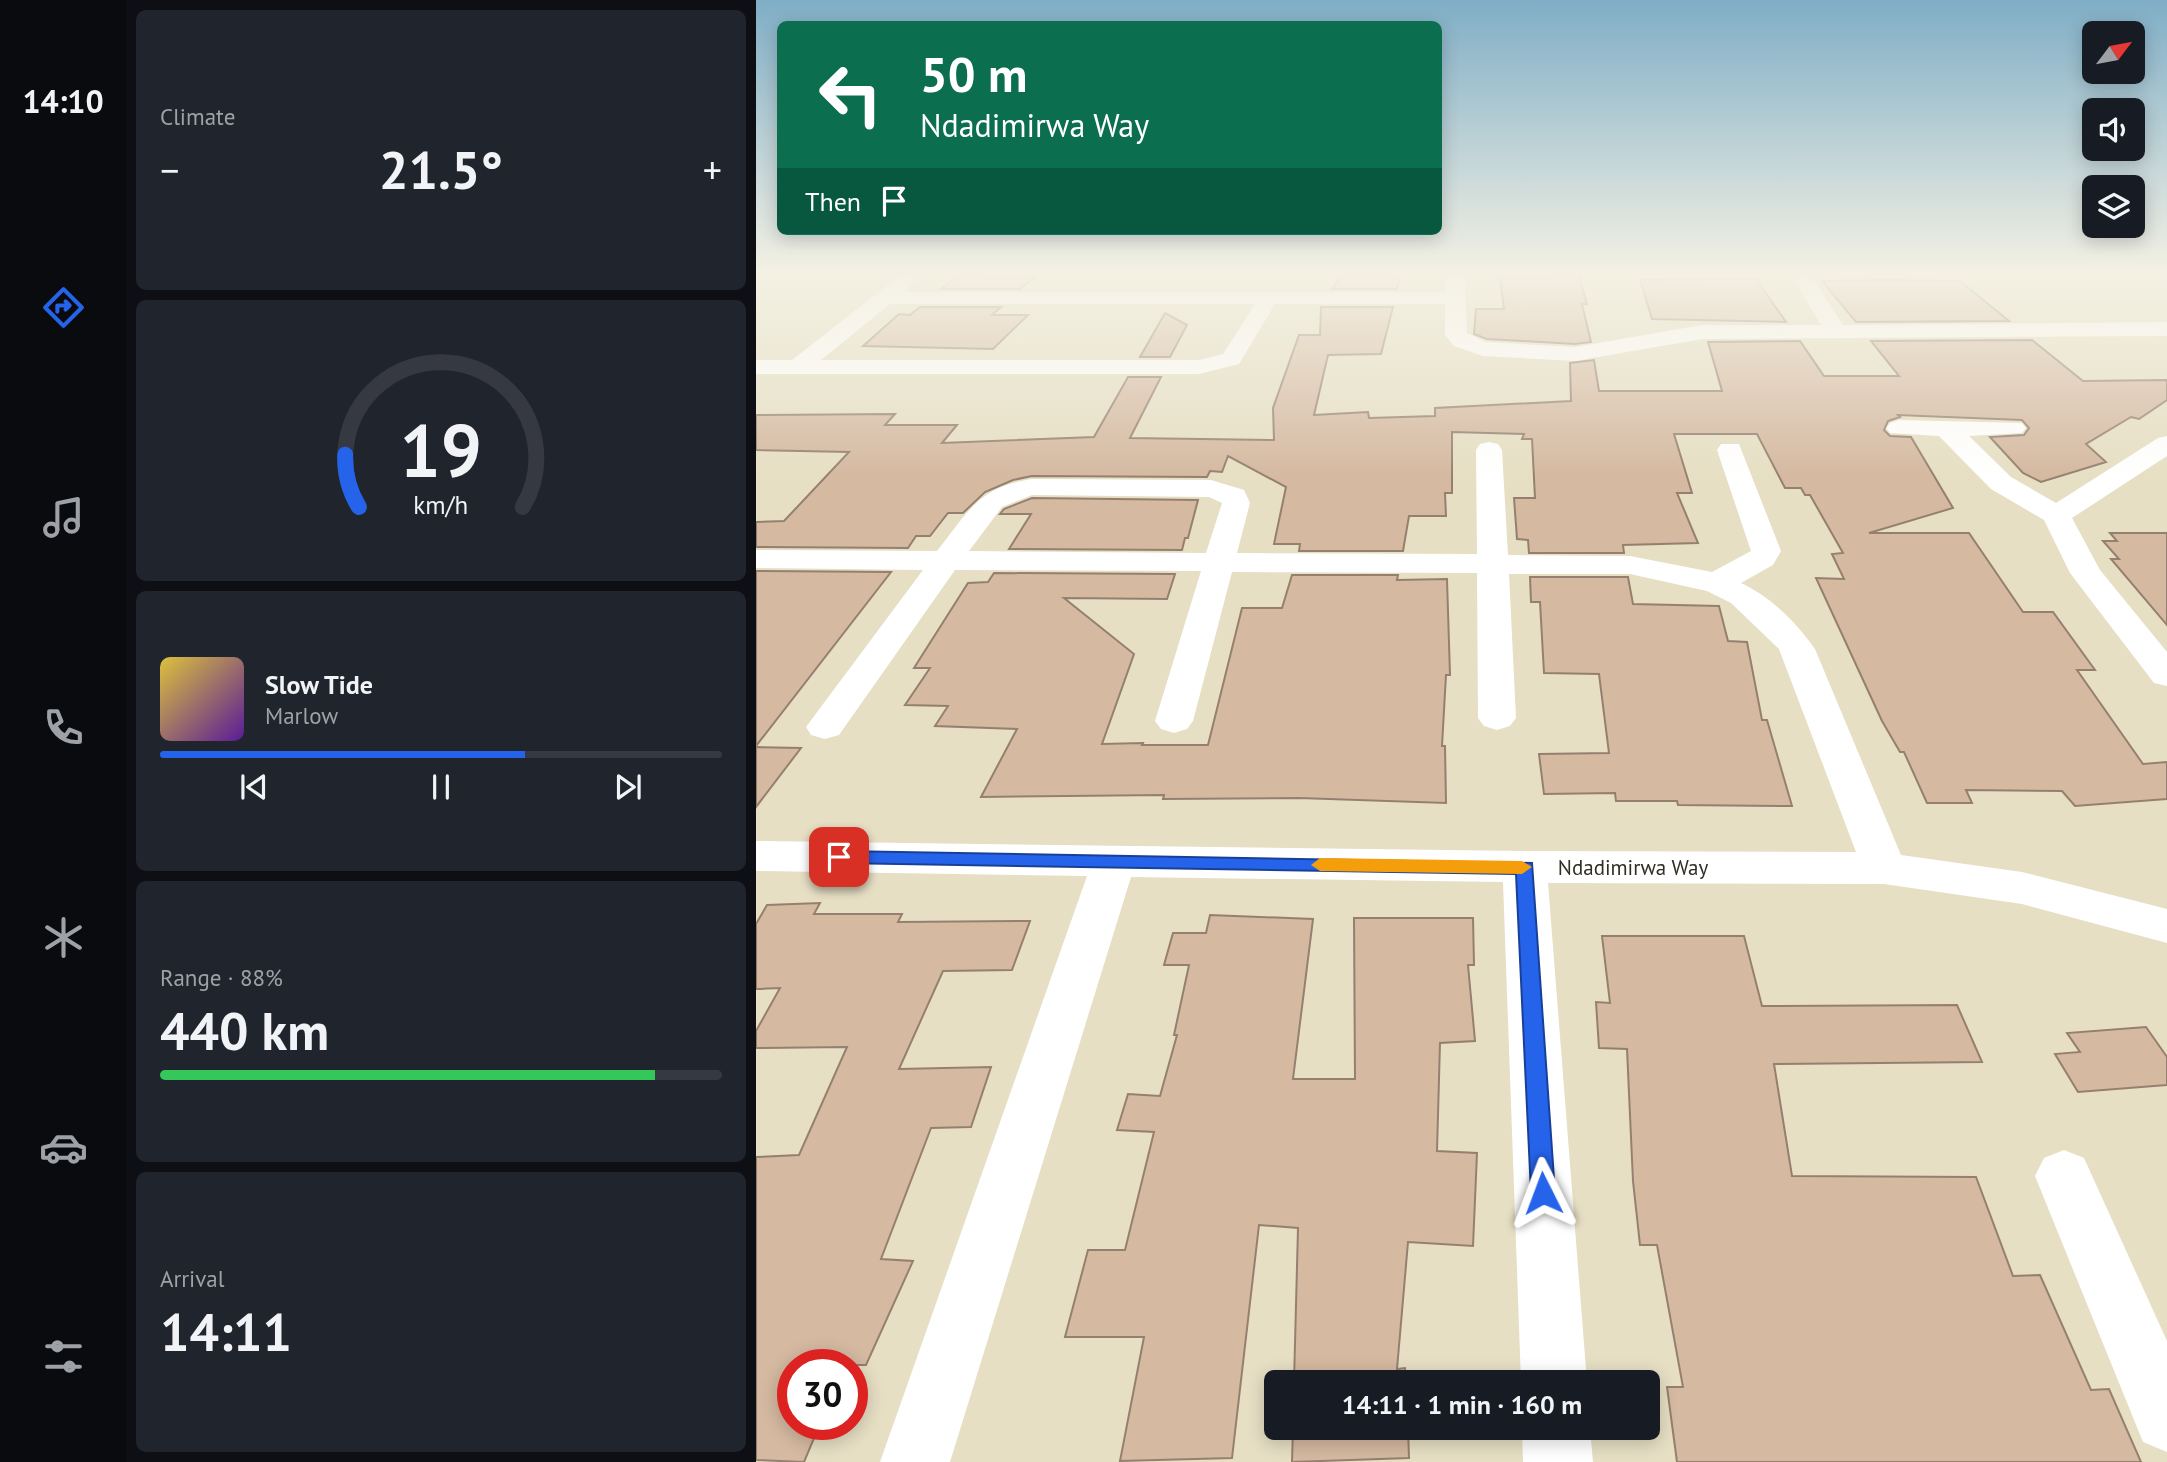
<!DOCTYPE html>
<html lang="en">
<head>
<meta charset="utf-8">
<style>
	:root { --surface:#171b24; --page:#20242c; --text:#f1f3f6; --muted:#9ea1a6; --line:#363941; --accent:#2563eb }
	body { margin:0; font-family:"PT Sans",sans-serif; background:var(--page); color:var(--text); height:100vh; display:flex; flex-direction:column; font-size:26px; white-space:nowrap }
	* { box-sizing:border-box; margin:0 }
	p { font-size:23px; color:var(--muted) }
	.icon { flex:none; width:38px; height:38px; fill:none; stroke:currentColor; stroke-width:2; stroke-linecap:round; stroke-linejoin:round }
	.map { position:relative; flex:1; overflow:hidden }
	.panel { display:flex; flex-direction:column; gap:10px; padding:10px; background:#0d0f14; width:630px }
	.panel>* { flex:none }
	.hud { position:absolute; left:21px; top:21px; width:665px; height:214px; border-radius:10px; box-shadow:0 4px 18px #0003; background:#0b6e4f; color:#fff; overflow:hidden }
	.needle { width:46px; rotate:58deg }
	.tools { position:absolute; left:1326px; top:21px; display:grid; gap:14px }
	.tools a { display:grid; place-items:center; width:63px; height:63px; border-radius:10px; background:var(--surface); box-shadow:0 4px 18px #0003; font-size:35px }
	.speed { position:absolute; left:21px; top:1349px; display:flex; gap:14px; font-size:35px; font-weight:700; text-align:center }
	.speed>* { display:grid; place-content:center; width:91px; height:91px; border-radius:50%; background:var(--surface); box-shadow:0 4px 18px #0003; line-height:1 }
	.speed .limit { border:10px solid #d22; background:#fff; color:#111 }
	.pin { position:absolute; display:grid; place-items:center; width:60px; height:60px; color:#fff; margin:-30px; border-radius:14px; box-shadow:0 4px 10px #0006 }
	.me { position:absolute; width:77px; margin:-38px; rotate:357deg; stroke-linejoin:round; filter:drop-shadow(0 0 5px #0008) }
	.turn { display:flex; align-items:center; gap:24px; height:147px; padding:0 28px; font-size:32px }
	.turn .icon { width:91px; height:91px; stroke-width:2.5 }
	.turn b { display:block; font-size:49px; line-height:60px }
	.then { display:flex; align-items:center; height:66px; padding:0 28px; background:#0003; gap:14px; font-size:26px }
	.big { font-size:52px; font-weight:700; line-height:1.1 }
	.panel .tile { flex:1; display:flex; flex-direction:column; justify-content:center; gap:10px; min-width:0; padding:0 24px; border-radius:10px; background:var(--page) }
	.panel .dial { align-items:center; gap:0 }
	.dial svg { height:182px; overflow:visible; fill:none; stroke:var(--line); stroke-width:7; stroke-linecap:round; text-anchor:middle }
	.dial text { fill:var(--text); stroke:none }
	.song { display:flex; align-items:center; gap:21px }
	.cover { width:84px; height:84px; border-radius:10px; background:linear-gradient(135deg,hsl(50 70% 55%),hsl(270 70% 35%)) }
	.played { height:7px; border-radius:4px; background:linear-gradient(90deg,var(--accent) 65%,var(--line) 65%) }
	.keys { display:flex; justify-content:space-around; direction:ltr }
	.heat { display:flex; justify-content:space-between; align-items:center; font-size:38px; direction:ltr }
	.charge { height:10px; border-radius:5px; background:linear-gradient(90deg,#34c759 88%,var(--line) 0) }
	.trip { position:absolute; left:508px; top:1370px; width:396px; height:70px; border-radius:10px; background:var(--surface); box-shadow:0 4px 18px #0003; font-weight:700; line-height:70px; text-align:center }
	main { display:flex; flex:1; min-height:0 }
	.tabs { display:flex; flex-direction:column; width:126px; justify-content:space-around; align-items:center; background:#090b0e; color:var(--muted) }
	.tabs .icon { width:49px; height:49px }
	.tabs .current { color:var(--accent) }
	.tabs b { font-size:32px; color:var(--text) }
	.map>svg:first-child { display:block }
</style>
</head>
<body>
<main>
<nav class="tabs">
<b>14:10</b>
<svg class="icon current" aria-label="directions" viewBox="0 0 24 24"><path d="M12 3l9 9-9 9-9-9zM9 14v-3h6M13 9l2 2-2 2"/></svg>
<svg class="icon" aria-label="music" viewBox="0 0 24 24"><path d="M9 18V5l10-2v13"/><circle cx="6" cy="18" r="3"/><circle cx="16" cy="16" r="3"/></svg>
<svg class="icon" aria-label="phone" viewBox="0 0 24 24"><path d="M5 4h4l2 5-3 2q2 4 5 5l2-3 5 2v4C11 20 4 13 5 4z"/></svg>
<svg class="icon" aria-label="climate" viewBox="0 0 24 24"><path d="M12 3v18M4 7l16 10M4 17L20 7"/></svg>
<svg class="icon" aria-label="car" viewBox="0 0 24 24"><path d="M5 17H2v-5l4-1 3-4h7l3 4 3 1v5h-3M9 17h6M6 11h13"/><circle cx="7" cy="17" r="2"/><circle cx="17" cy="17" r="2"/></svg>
<svg class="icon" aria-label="filters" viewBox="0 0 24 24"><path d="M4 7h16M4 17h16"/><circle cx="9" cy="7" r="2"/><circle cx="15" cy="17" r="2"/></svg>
</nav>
<section class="panel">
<div class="tile"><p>Climate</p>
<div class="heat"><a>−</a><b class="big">21.5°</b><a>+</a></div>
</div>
<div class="tile dial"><svg viewBox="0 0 100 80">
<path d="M14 69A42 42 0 1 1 86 69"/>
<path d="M14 69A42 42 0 0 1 8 46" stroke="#2563eb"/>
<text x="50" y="56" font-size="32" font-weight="700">19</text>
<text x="50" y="72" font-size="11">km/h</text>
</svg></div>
<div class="tile">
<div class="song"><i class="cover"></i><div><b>Slow Tide</b><p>Marlow</p></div></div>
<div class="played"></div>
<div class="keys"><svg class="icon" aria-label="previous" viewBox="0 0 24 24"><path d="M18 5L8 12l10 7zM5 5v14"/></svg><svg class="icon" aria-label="pause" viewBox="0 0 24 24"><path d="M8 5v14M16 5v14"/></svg><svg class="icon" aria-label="next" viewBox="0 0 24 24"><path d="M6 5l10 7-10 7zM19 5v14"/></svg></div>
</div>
<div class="tile"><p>Range · 88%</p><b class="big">440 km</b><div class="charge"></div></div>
<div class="tile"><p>Arrival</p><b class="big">14:11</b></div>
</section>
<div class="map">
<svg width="1411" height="1462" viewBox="0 0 1411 1462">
	<rect width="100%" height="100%" fill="#e6dfc4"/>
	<g fill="#d5b9a1" stroke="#95806f" stroke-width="2">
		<path d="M588 273H645L641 289H576Z"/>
		<path d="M790 273H822L831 304H826L835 342 819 344 731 339 718 334 720 309H748L744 278H791Z"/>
		<path d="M202 275H220L279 277 264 289H185Z"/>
		<path d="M968 279H1000L1030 322 896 319 884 280Z"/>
		<path d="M1131 280 1204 281 1253 321 1100 322 1066 281Z"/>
		<path d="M164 307H245L236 315H272L237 349 107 346 143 314 154 315Z"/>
		<path d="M565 307H637L625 354 572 355 558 415 612 412 613 418 679 416V408L815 401 814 363 838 360 843 391H966L952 342 1044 341 1068 376H1143L1115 341 1276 340 1327 381 1411 380V400L1383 419 1375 417 1330 444 1350 462 1285 482 1267 473 1234 437 1268 435 1273 428 1266 420 1142 415 1144 417 1132 421 1128 430 1134 436 1155 437 1197 508 1113 533H1213L1267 612H1297L1339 670H1321L1387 764 1411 762V799L1319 806 1306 791 1210 790 1216 803H1171L1148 752H1144L1126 721 1060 578 1088 579 1076 554 1087 553 1054 495H1049L1045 488H1029L1001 434H918L936 493H921L942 543 867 545 868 553H773L772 540 761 539 758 498H779L776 439H766L768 434 696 432V493H689L690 516H653L647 551H543L544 544H518L530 487 472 456 466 472 454 471 451 477 276 476 257 480 229 492 207 513H192L174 536H160L152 548 0 547V522L28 521 93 452 0 450V415L139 414 129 425H201L186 443 338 437 372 377H405L374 438 518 440 517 408 543 335H564Z"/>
		<path d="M409 313 431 325 414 357H384Z"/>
		<path d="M276 498 442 500 432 538H429L426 550 253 549 275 514H244L248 509Z"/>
		<path d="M1354 533H1411V625L1355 559H1363L1347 541H1361Z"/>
		<path d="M0 571 135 572 0 746Z"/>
		<path d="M238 573 419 574 411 599 308 598 378 654 346 744 387 743 386 745H452L486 608H526L536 575H642L641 580 691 579 694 675H690L686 746H689L690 803 543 798 407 799 408 795 225 797 261 729 179 726 192 706 149 705 174 668H158L212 583 232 582Z"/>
		<path d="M774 577H872L877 604 963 606 972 641 991 642 1006 720H1011L1036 806 922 805 921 801H860L859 793 788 794 783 754 853 753 843 674 788 673 784 602H775Z"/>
		<path d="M0 747 45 748 0 807Z"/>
		<path d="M64 903 58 914H146L142 922 274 921 256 970 187 971 143 1069 235 1067 215 1127 175 1128 125 1259 157 1261 110 1365H37V1424H64L48 1462 0 1460V1157L43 1155 91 1047 0 1048V1031L24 988 0 989V924L11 905Z"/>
		<path d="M454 915 557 919 537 1079H599L598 918H717L718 965H712L719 1041 684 1043 681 1151 721 1153 717 1246 652 1242 641 1369 649 1368 650 1382H538L542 1228 503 1225 476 1458 364 1461 388 1337H309L332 1250H369L398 1132 361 1130 372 1094 404 1096 421 1035H418L433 965H408L417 933H450Z"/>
		<path d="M846 936H988L1006 1006 1201 1005 1226 1062 1018 1064 1036 1176 1220 1177 1257 1276 1284 1275 1335 1390 1353 1389 1385 1462H921L911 1387H927L901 1245H884L877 1181 871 1049 843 1048 840 1002 854 1003Z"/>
		<path d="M1390 1027 1411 1057V1085L1322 1092 1299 1054 1324 1052 1311 1033Z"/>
		<path d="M537 1428H652L653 1458 536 1462Z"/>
	</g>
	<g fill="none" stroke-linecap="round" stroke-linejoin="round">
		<g fill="#fff" fill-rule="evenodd">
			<path d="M147 273H168L148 292H689V273H709L711 333 730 342 819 347 946 325H1065L1034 273H1053L1087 325 1411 322V336L946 339 819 361 727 356 698 346 689 335V304H519L483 364 443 374H0V360H36ZM134 304H499L467 354 443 360H65Z"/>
			<path d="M1143 420 1266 423 1270 428 1266 433 1213 436 1255 477 1300 503 1402 438 1411 436V456L1316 518 1344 570 1411 652V686L1398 683 1314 573 1288 520 1235 489 1183 436 1134 433 1130 428 1134 423Z"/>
			<path d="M733 442 742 444 746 450 752 555 874 556 956 572 995 551 961 450 965 444H983L1025 551 1017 565 985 583C1015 597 1040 622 1059 649L1145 855 1266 872 1411 909V943L1266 904 1128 884 792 883 831 1382H765L747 882 375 877 194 1462H124L331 876 0 871V841L769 851 1100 852 1023 649 975 603 951 591 874 574H753L760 718 754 726 741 730 728 726 722 718 721 573 476 572 437 721 431 729 418 733 405 729 399 721 445 571 199 570 83 735 69 739 55 735 50 727 167 570 0 568V550L181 551C213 511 222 487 276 479L455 480 488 490 494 503 481 553 721 554 720 450 724 444ZM276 495 453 497 466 503 450 553 213 551 246 507Z"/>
			<path d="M1308 1150 1328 1158 1411 1341V1452L1387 1442 1279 1176 1288 1158Z"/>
			<path d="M766 1428H834L837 1462H767Z"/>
		</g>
	</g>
	<linearGradient id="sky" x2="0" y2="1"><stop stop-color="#7faec6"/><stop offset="0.57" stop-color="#f4f1e4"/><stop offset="1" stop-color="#f4f1e4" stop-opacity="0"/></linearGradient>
	<rect width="1411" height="478" fill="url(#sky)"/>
	<path fill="#2563eb" stroke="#184099" stroke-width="2" d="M83 851 776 863 799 1193 796 1201 787 1204 779 1201 775 1193 760 874 83 863 74 857Z"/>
	<path fill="#f59e0b" d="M564 858 766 861 776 867 766 874 564 871 555 865Z"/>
	<g text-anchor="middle" stroke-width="6" stroke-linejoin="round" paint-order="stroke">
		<g font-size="21" fill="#312f24" stroke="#fff">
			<text x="877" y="875">Ndadimirwa Way</text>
		</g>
	</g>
</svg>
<div class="tools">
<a><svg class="needle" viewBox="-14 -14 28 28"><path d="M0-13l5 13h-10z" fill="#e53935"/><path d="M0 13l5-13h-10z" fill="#9ea1a6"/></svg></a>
<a><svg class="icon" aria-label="sound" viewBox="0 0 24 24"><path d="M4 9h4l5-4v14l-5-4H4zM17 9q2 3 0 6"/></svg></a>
<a><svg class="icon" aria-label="layers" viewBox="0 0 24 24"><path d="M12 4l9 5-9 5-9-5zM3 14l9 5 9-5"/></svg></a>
</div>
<div class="speed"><div class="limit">30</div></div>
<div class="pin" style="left:83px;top:857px;background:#d93025"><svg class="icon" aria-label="arrive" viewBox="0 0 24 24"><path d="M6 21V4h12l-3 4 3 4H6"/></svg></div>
<svg class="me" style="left:787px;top:1193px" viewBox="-20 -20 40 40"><path d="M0-17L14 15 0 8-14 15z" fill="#2563eb" stroke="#fff" stroke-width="4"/></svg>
<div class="trip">14:11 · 1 min · 160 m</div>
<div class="hud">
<div class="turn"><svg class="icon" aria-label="left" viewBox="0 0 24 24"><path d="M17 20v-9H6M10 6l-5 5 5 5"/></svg><div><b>50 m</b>Ndadimirwa Way</div></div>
<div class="then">Then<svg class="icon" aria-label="arrive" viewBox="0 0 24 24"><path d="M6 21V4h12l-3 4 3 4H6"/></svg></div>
</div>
</div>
</main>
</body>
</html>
